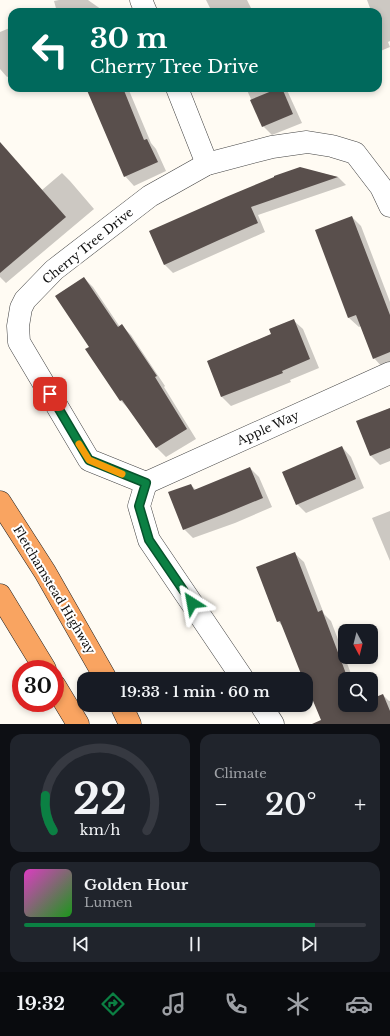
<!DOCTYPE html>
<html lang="en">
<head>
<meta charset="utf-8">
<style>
	:root { --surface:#171b24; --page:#20242c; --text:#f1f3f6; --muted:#9ea1a6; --line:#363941; --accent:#0b8043 }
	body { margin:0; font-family:"Libre Baskerville",serif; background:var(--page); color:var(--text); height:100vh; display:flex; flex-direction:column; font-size:15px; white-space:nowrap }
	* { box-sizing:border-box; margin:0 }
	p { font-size:13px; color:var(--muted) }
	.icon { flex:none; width:22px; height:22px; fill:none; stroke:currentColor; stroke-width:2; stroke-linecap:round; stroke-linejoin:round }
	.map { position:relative; height:724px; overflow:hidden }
	.drawer { display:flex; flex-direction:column; gap:10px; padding:10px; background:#0d0f14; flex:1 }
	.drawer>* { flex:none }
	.top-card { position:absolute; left:8px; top:8px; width:374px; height:84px; border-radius:12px; box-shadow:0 2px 6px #0003; background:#00695c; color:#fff; overflow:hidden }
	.needle { width:26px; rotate:173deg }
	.tools { position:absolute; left:338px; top:624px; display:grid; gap:8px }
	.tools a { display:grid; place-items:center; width:40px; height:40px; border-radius:8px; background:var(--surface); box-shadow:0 2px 6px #0003; font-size:20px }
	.speed { position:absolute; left:12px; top:660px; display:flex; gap:8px; font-size:20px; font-weight:700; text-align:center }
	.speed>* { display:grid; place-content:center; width:52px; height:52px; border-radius:50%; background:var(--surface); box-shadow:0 2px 6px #0003; line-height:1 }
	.speed .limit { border:6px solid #d22; background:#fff; color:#111 }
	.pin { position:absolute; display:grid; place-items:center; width:34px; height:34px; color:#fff; margin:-17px; border-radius:8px; box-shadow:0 2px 6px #0006 }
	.me { position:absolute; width:44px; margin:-22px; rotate:326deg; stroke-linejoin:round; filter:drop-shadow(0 0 3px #0008) }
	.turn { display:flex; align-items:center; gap:14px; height:84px; padding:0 16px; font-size:18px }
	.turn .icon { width:52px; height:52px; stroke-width:2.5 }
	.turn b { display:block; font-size:28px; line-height:34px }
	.big { font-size:30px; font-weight:600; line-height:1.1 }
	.drawer .card { flex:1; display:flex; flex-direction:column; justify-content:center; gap:6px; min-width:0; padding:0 14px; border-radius:12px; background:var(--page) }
	.drawer .dial { align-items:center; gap:0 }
	.dial svg { height:104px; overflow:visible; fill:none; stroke:var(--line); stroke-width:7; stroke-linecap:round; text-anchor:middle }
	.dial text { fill:var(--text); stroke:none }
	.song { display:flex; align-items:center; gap:12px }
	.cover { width:48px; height:48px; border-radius:6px; background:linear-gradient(135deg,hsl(310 70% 55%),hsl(120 70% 35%)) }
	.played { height:4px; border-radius:2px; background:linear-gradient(90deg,var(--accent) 85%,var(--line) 85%) }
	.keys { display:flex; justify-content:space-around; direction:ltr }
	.heat { display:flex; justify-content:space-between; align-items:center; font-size:22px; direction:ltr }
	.drawer .tiles { flex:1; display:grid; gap:10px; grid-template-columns:1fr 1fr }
	.card:last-child { grid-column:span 2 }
	.trip { position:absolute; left:77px; top:672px; width:236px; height:40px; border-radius:12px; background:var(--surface); box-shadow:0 2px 6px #0003; font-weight:600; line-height:40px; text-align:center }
	.tab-bar { display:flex; height:64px; justify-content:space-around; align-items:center; background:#090b0e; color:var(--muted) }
	.tab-bar .icon { width:28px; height:28px }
	.tab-bar .active { color:var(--accent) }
	.tab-bar b { font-size:18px; color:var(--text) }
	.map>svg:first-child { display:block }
</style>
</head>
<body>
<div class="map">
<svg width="390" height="724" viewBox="0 0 390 724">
	<rect width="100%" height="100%" fill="#fffbf3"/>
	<g fill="#0003">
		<path d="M59 0H88L105 12H57L54 1Z"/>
		<path d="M206 0H247L253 12H212Z"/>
		<path d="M367 0H390V41L388 42 390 47 378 52V12H361L370 8Z"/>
		<path d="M12 27V75L7 77 0 69V32Z"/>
		<path d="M87 88H128L151 143 156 149 166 171 134 186 125 176Z"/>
		<path d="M246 88H286L302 123 272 135 263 126Z"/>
		<path d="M0 159 42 190 62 173 70 181 94 209 6 283 0 277Z"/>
		<path d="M300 168 338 177 346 185 258 215 265 232 173 273 165 265 150 232Z"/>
		<path d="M352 217 361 226 390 302V365L383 368 374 358 361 326 359 327 349 318 316 231Z"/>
		<path d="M84 278 93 287 120 327 122 326 131 335 165 386 164 387 196 439 166 457 157 448 130 410 121 401 90 347Z"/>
		<path d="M293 320 303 329 319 368 290 380 291 382 231 406 222 397 208 361 272 334Z"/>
		<path d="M390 408V461L380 465 371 456 357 422Z"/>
		<path d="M342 447 351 457 364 488 306 513 297 504Z"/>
		<path d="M250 468 259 477 272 507 235 523 193 538 184 529 191 485 196 490Z"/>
		<path d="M390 511V561L372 518Z"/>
		<path d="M294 553 304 562 324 614 331 621 353 679H345V705H371V700L383 695 389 701H390V724H324L306 684V679H304L284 628 278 621Z"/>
	</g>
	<g fill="#594f4c">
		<path d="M86 88H123L144 140 147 139 158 162 124 177Z"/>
		<path d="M279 88H282L293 114 262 127 250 100Z"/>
		<path d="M0 142 66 217 0 273Z"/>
		<path d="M300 167 338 177 251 207 258 223 219 240 164 265 149 231 226 197 274 177V176Z"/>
		<path d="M352 216 390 315V352L373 359 356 315 348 318 315 230Z"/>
		<path d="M84 277 118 327 122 324 157 376 155 377 187 429 156 448 122 400 120 401 85 349 89 347 55 296Z"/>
		<path d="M294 319 310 359 282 371 283 373 221 397 207 361 271 334 269 329Z"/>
		<path d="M390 408V448L370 456 356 421Z"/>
		<path d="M342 446 356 479 296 505 282 472Z"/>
		<path d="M250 467 263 498 224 514 183 530 168 492 191 484 194 490Z"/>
		<path d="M295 552 318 612 322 610 348 679H345V705H371V699L383 694 390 711V724H312L321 720 306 684V679H303L280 621 277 622 256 567Z"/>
	</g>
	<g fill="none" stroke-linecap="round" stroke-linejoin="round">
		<defs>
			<g id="minor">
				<path d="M141 0 146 12"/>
				<path d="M177 88 207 164"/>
				<path d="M146 483 390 373"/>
				<path d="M243 679 149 540 139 506 146 483 89 460 19 342 18 326 21 308 25 300 54 270 150 196 207 164 272 147 307 142 332 146 355 153 381 187 390 206"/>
				<path d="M261 705 273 724"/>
			</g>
			<g id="trunk">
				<path d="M0 502 45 572 106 679"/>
				<path d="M0 595 45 669"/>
				<path d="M55 686 78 724"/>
				<path d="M121 705 130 724"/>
			</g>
		</defs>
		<use href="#minor" stroke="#434343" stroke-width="23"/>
		<use href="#trunk" stroke="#212121" stroke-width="23"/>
		<use href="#minor" stroke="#fff" stroke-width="22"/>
		<use href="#trunk" stroke="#f9a461" stroke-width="22"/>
	</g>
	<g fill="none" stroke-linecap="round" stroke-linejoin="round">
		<defs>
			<path id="route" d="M50 394 89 460 146 483 139 506 149 540 192 603"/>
		</defs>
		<use href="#route" stroke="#07532c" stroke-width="10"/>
		<use href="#route" stroke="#0b8043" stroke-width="7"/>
		<path stroke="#f59e0b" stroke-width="7" d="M79 444 89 460 122 474"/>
	</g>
	<g text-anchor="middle" stroke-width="4" stroke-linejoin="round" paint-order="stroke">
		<g font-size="12" fill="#101010" stroke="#fff">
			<text transform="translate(88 246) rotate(-39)" y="4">Cherry Tree Drive</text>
			<text transform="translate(268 428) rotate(-24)" y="4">Apple Way</text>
			<text transform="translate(54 590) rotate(59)" y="4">Fletchamstead Highway</text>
		</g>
	</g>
</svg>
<div class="tools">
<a><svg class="needle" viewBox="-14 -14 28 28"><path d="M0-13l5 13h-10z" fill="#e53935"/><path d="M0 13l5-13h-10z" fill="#9ea1a6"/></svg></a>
<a><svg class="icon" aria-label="search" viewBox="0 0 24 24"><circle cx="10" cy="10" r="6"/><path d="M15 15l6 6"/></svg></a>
</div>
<div class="speed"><div class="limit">30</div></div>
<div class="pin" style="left:50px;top:394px;background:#d93025"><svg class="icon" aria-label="arrive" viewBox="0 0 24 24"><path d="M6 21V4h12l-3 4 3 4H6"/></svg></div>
<svg class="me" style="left:192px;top:603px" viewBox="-20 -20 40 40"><path d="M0-17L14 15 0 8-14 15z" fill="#0b8043" stroke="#fff" stroke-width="4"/></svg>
<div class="trip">19:33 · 1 min · 60 m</div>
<div class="top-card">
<div class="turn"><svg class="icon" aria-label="left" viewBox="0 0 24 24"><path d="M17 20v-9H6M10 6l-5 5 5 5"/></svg><div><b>30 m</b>Cherry Tree Drive</div></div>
</div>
</div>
<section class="drawer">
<div class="tiles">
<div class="card dial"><svg viewBox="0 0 100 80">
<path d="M14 69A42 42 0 1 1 86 69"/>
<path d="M14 69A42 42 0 0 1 8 42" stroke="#0b8043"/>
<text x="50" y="56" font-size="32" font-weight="700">22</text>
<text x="50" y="72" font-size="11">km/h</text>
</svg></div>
<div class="card"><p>Climate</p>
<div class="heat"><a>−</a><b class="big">20°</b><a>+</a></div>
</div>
<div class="card">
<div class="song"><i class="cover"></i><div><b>Golden Hour</b><p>Lumen</p></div></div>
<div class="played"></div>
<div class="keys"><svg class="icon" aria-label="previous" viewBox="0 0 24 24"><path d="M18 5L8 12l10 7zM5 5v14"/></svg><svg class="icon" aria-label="pause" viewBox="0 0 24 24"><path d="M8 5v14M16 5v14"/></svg><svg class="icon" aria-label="next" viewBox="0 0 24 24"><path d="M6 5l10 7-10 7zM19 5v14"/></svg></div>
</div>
</div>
</section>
<nav class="tab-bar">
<b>19:32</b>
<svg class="icon active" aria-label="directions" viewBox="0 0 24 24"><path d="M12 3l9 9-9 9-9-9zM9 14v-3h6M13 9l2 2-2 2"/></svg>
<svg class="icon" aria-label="music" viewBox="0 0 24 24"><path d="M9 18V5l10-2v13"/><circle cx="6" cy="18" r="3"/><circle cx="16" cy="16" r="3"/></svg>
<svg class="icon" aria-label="phone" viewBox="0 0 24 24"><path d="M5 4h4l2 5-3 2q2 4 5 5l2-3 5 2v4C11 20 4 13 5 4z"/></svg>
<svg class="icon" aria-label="climate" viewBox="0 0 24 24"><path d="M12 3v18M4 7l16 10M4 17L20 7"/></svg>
<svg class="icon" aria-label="car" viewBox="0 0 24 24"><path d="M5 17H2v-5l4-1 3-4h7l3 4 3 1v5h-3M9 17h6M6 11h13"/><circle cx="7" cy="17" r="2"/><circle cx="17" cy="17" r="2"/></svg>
</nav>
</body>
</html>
